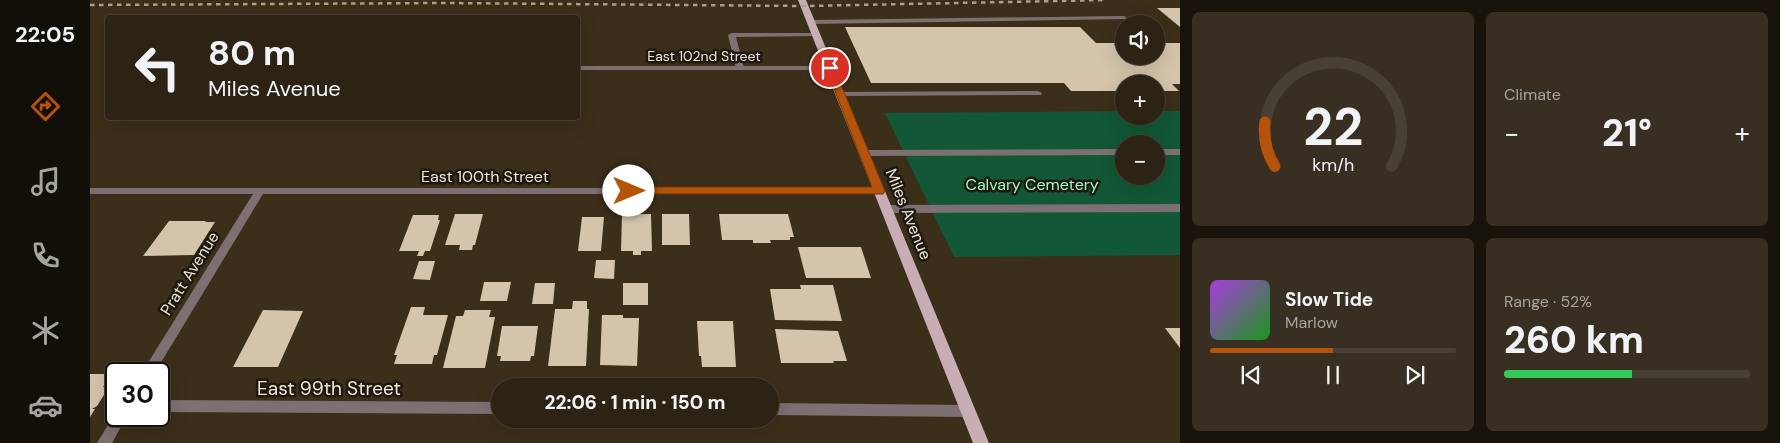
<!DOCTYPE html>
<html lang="en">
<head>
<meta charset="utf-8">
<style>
	:root { --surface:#2c2314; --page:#382f22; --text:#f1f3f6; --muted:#a6a4a0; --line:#484034; --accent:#b45309 }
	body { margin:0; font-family:"DM Sans",sans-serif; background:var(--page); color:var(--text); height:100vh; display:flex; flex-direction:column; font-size:19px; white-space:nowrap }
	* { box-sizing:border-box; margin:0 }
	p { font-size:16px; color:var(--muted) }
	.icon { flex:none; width:28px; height:28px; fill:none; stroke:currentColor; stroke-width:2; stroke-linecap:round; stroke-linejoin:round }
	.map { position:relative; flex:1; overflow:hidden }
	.details { display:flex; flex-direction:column; gap:12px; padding:12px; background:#18130b; width:600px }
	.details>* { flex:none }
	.banner { position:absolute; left:15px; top:15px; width:475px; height:105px; border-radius:5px; box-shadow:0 5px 20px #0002,0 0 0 1px var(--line); background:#2c2314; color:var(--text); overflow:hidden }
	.tools { position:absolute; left:1025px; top:15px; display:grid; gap:10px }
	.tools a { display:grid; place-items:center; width:50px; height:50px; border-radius:50%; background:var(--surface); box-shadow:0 5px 20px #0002,0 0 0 1px var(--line); font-size:25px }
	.speed { position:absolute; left:15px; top:362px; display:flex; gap:10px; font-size:25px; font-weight:700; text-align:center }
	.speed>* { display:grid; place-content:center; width:65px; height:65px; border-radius:50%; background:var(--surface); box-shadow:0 5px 20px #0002,0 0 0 1px var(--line); line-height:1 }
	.speed .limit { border:2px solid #111; border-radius:8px; background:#fff; color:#111 }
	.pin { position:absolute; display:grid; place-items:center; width:42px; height:42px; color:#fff; margin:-21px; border:2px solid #fff; border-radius:50%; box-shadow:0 1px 5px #0007 }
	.me { position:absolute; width:55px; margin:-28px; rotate:90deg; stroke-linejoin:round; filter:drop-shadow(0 0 4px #0008) }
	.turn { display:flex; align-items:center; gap:18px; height:105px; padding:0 20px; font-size:22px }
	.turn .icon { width:65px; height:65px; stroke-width:2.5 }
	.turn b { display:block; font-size:35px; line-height:42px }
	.big { font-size:38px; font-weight:800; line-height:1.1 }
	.details .card { flex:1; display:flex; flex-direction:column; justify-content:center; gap:8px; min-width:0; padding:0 18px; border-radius:8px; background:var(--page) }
	.details .dial { align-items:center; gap:0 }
	.dial svg { height:130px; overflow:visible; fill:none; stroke:var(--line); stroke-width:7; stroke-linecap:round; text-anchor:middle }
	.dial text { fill:var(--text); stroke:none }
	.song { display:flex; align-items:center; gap:15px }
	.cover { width:60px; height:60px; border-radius:8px; background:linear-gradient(135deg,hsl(280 70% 55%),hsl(120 70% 35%)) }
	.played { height:5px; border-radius:2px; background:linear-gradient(90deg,var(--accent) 50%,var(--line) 50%) }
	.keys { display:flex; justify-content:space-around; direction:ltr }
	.heat { display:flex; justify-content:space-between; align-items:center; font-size:28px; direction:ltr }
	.charge { height:8px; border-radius:4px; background:linear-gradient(90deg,#34c759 52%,var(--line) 0) }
	.details .tiles { flex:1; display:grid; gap:12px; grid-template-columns:repeat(2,1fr) }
	.trip { position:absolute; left:401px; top:378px; width:288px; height:50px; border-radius:25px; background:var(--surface); box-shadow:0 5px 20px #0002,0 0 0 1px var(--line); font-weight:800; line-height:50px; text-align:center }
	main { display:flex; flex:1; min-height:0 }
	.dock { display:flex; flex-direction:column; width:90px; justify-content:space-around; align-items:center; background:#120e08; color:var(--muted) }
	.dock .icon { width:35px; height:35px }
	.dock .current { color:var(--accent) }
	.dock b { font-size:22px; color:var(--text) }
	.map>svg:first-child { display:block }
</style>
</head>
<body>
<main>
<nav class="dock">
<b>22:05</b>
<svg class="icon current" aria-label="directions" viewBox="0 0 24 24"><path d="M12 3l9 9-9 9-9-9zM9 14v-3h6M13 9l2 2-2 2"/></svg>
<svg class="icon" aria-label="music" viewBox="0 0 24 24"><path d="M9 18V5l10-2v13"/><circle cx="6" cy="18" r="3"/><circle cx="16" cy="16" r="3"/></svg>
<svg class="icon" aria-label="phone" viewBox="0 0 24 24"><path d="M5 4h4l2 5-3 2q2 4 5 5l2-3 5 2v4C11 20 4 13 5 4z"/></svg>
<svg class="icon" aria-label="climate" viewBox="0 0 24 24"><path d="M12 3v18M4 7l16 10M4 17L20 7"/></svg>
<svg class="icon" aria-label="car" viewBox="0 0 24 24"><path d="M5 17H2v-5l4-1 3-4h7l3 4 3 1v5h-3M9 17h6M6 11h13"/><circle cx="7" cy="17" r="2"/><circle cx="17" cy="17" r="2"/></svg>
</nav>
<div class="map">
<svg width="1090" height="443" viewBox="0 0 1090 443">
	<rect width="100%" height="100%" fill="#3b2f1a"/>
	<path fill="#125736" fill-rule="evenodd" d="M1034 111V116H1066V111H1090V255L864 257 795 113ZM1034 144H1066V176H1034Z"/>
	<g fill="#d3c4ab">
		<path d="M1067 8H1090V27Z"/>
		<path d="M755 27H990L1006 43H1034V56H1066V43H1090V84H1082L1089 91H1066V84H1034V91H981L974 83H781Z"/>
		<path d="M365 214H393L385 245H383L382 250H369L370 245H355Z"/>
		<path d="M532 214H561L562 251H551V255H543V251H531Z"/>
		<path d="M572 214H599L600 245H572Z"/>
		<path d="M629 214H698L704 237H700V240H680L681 243H663V240H632Z"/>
		<path d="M323 215H349L348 220H350L340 251H335L333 256H327L329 251H309Z"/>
		<path d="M492 217H514L511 251H488Z"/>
		<path d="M79 221H116L115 222H125L104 255 53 256Z"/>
		<path d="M708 247H771L781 278H716Z"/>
		<path d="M506 260H525L524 279 504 278Z"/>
		<path d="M329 261H345L340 280 323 279Z"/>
		<path d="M394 282H421L417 301H390Z"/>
		<path d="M445 283H465L463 304H442Z"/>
		<rect x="533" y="283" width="25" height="22"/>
		<path d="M710 285H743L752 321 685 320 680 289H711Z"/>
		<path d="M483 301H497V309H499L496 366H458L465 309H482Z"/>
		<path d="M321 307H335L333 315H358L347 355H344L342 364H304L307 355H304Z"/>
		<path d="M173 310 213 311 188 367H143Z"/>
		<path d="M375 310H401L399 317H405L395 368H353L366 316H373Z"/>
		<path d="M512 315H533V318H549L547 366 510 365Z"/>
		<path d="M607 321H643L646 367H612L611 356H609Z"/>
		<path d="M412 326H448L444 356H441L440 361H410L411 356H407Z"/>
		<path d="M1075 328H1090V348Z"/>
		<path d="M685 329 748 331 757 361H743L744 363H691Z"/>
		<path d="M0 374H21L13 387H19L7 406 2 409H5L0 417Z"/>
	</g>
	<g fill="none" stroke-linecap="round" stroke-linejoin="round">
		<g fill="#7d7073" fill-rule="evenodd">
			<path d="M1034 16 1037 18 1036 19 721 24 718 22 721 20Z"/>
			<path d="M726 33 728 34V36L646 37 654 68 650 70 646 68 638 35 642 33Z"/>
			<path d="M948 91 952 93 951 95 750 96 746 94 750 92Z"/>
			<path d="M1034 149V155L774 156 770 153 774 150Z"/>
			<rect x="1066" y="149" width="24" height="6"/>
			<path d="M1090 204V212L796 213 791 209 796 205Z"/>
		</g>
		<g fill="#7d7073" fill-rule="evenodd">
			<path d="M488 66H740L744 68 740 70H488Z"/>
			<path d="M0 188H789L794 191 789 194H173L64 374H51L163 194H0Z"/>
			<path d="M69 400 410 402V414L69 412Z"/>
			<path d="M680 403 878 405 883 407 884 411 883 415 878 417 680 415Z"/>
			<path d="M26 412V416H37L22 443H7Z"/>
		</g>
		<path fill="#c8adb4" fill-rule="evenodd" d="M708 0H716L899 443H883Z"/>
		<path stroke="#a9a090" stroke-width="2.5" stroke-dasharray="4.5 4.5" stroke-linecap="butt" d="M0 5 355 3 715 6 1017 0"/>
	</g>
	<path fill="#b45309" stroke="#753606" d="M740 66 744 68 795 191 793 194H535L533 191 539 187H782L736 68Z"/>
	<g text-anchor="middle" stroke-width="5" stroke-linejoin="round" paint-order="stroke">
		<g font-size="14" fill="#ede6d9" stroke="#1e180f">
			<text x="614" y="61">East 102nd Street</text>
		</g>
		<g font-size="16" fill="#ede6d9" stroke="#1e180f">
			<text x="395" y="182">East 100th Street</text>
			<text transform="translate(819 214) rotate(68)" y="6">Miles Avenue</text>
			<text transform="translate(99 273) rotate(-58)" y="6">Pratt Avenue</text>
		</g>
		<g font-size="16" fill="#9afac2" stroke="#1e180f">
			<text x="942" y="190">Calvary Cemetery</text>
		</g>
		<g font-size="19" fill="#ede6d9" stroke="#1e180f">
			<text x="239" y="395">East 99th Street</text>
		</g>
	</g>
</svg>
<div class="tools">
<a><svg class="icon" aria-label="sound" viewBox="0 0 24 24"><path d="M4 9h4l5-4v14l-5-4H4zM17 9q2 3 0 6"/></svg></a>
<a>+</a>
<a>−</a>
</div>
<div class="speed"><div class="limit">30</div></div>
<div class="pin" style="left:740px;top:68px;background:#d93025"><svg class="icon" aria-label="arrive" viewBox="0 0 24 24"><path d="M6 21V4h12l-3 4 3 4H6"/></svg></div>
<svg class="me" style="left:539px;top:191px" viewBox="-20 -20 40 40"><circle r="19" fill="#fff"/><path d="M0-13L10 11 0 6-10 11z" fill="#b45309"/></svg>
<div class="trip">22:06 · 1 min · 150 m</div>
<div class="banner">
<div class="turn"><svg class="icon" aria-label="left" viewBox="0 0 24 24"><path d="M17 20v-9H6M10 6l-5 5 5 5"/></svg><div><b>80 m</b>Miles Avenue</div></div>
</div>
</div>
<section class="details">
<div class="tiles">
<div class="card dial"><svg viewBox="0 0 100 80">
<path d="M14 69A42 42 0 1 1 86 69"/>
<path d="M14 69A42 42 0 0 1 8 42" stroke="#b45309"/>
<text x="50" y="56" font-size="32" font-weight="700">22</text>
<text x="50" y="72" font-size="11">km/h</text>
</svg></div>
<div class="card"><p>Climate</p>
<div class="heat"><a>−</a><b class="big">21°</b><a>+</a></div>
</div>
<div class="card">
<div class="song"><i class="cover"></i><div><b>Slow Tide</b><p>Marlow</p></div></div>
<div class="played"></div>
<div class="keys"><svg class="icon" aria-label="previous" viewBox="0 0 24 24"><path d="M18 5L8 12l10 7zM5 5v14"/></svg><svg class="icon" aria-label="pause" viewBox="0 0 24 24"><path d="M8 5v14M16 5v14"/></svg><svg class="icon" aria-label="next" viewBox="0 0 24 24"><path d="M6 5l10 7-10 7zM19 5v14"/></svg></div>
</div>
<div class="card"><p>Range · 52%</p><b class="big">260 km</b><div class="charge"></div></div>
</div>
</section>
</main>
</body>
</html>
